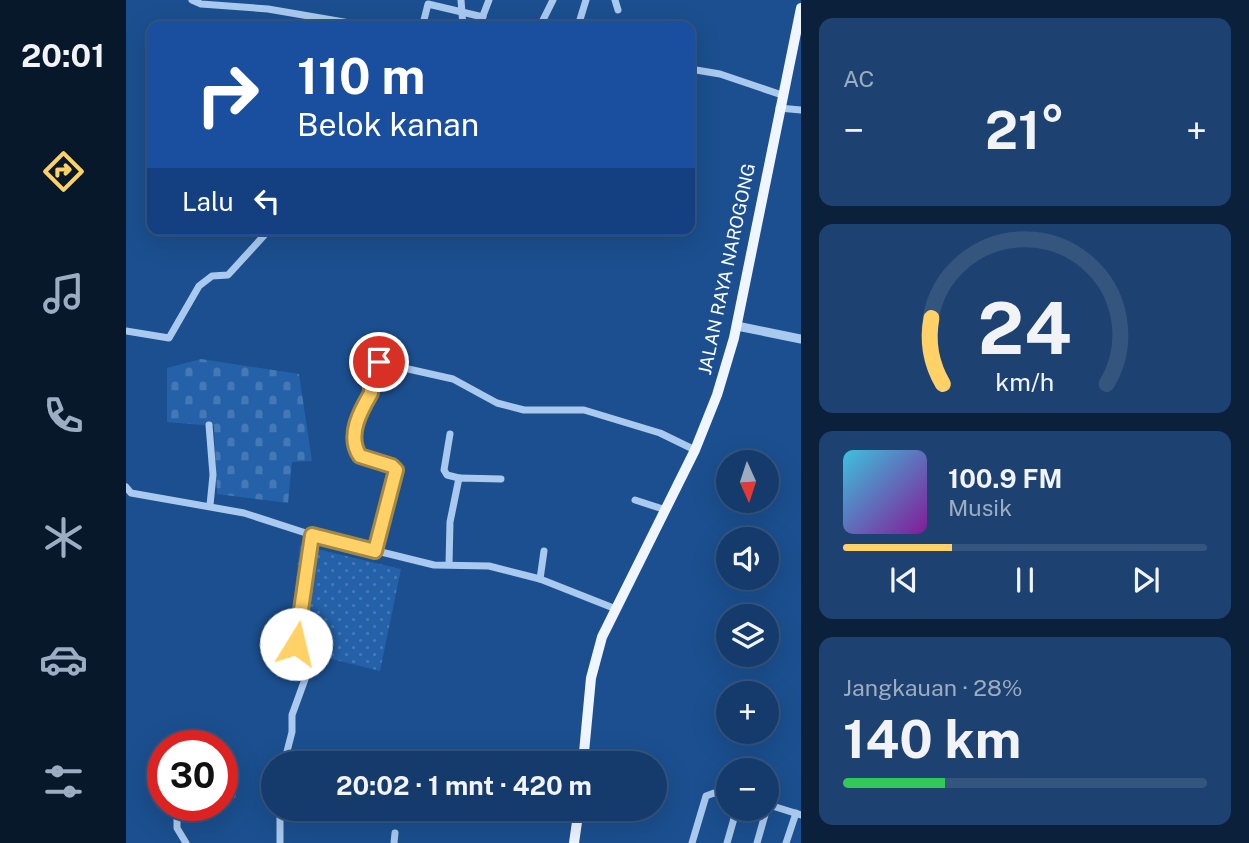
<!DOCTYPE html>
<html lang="id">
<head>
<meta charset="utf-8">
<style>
	:root { --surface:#143b6b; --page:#1d4271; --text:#f1f3f6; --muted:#9dadc1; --line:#33557e; --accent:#ffd166 }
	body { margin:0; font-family:"Public Sans",sans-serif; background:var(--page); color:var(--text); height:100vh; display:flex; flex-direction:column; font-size:26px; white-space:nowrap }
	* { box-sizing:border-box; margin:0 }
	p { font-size:23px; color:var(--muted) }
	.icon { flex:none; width:38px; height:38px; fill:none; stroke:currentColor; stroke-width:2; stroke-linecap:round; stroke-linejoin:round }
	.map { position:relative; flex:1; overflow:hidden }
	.details { display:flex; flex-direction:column; gap:18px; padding:18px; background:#0b203b; width:448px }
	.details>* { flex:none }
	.top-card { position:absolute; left:21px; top:21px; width:548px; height:214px; border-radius:14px; box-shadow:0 7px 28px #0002,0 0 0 2px var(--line); background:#1a4fa0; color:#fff; overflow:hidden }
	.needle { width:46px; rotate:177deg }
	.buttons { position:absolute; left:590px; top:450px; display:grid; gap:14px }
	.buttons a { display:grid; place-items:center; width:63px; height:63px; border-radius:50%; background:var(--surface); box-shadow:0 7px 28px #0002,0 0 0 2px var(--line); font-size:35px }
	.speed { position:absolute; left:21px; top:730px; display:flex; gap:14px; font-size:35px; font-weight:700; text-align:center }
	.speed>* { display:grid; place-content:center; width:91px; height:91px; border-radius:50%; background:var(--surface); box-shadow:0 7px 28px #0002,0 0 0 2px var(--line); line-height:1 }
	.speed .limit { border:10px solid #d22; background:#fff; color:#111 }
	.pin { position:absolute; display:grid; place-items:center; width:60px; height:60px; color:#fff; margin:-30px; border:4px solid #fff; border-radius:50%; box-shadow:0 2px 7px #0007 }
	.me { position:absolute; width:77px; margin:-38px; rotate:9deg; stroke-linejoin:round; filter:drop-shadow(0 0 5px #0008) }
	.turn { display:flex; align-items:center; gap:24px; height:147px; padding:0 35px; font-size:32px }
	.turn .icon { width:91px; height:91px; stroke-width:2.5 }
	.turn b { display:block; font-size:49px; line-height:60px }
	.then { display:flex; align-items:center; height:66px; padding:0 35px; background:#0003; gap:14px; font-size:26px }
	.big { font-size:52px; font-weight:700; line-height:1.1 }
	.details .tile { flex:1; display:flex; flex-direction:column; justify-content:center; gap:10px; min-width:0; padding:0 24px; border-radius:14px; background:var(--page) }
	.details .dial { align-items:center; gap:0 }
	.dial svg { height:182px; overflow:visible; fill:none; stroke:var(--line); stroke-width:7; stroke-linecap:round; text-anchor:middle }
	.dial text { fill:var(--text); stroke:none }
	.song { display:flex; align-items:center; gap:21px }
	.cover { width:84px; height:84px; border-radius:10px; background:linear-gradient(135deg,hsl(190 70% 55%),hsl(290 70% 35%)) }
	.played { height:7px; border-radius:4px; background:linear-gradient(90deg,var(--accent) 30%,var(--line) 30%) }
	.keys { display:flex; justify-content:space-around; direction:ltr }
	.heat { display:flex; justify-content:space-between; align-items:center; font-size:38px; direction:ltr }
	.charge { height:10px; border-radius:5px; background:linear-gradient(90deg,#34c759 28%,var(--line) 0) }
	.trip { position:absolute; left:135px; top:751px; width:406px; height:70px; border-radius:35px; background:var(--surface); box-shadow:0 7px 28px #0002,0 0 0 2px var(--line); font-weight:700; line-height:70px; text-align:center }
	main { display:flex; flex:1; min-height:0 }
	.tabs { display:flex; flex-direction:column; width:126px; justify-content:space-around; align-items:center; background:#08182b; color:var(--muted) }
	.tabs .icon { width:49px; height:49px }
	.tabs .active { color:var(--accent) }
	.tabs b { font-size:32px; color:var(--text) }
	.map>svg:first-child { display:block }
</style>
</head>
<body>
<main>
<nav class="tabs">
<b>20:01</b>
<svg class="icon active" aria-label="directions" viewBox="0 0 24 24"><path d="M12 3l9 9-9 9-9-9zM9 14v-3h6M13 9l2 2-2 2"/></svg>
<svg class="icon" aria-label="music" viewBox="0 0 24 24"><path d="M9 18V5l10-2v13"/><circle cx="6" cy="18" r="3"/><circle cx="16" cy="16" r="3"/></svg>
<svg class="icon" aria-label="phone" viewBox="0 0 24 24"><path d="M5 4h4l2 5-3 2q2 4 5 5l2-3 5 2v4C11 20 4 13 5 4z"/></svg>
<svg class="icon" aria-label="climate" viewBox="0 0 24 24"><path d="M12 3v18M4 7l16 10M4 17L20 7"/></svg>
<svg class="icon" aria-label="car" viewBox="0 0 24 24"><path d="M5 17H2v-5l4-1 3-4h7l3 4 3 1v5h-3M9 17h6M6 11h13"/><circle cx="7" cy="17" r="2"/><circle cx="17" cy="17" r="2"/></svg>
<svg class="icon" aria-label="filters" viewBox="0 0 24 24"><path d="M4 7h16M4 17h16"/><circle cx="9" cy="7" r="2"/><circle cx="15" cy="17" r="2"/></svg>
</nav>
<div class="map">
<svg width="675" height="843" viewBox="0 0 675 843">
	<defs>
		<pattern id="grass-dots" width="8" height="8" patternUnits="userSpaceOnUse" patternTransform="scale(1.75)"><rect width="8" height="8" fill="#2461a8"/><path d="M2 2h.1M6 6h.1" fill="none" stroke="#4579b5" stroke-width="1.8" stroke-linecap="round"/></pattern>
		<pattern id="cemetery-stones" width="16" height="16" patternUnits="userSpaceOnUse" patternTransform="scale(1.75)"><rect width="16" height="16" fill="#2461a8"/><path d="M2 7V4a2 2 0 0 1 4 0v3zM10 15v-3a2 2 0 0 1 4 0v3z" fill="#4579b5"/></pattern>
	</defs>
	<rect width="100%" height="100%" fill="#1b4f8f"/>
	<path fill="url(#grass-dots)" d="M174 545 275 569 254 671 162 648Z"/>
	<path fill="url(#cemetery-stones)" d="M75 359 173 374 186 461 166 462 162 503 91 494 88 426 41 422V368Z"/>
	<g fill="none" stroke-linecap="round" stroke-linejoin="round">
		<g stroke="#a9c9ee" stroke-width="7">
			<path d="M66 0 75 4 142 9 241 26"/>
			<path d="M335 0 337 26"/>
			<path d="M489 0 492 10"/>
			<path d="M301 26 298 20 302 4 357 17"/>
			<path d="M353 26 363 0"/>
			<path d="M414 26 427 0"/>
			<path d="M452 26 460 0"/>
			<path d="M564 69 594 74 656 95"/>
			<path d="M653 108 675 110"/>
			<path d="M0 331 43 338 73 286 86 276 102 275 144 229"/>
			<path d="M83 425 87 475 84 505"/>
			<path d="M324 434 318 470 321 475 333 478"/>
			<path d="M0 487 5 493 118 513 186 535 308 565 363 566 414 579 490 609"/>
			<path d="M509 500 540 510"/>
			<path d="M249 551 269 470 266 466 234 456C220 436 235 410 245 393V368L251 362 327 379 371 403 398 410H458L534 433 569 450"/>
			<path d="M323 564 324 522 333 478 375 479"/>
			<path d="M414 579 418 551"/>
			<path d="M158 763 166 732V715L186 660 170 644 186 535"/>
			<path d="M96 795H106"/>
			<path d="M640 804 675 815"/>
			<path d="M51 805V828L60 843"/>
			<path d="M154 843V808"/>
			<path d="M268 843 269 833"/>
			<path d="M566 843 580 796 588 793 602 796"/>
			<path d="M601 843 611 808"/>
			<path d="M631 843 642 804"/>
			<path d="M660 843 670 813"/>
		</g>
		<path stroke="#a9c9ee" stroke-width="9" d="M611 326 675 339"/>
		<g stroke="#f0f6ff" stroke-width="10">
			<path d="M457 763 465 678 476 637 569 450 591 395 608 338 675 8"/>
			<path d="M448 843 453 808"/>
		</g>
	</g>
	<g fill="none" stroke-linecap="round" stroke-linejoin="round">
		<defs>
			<path id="route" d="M170 644 186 535 249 551 270 470 266 466 234 456C220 436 235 410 245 393V368L253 362"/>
		</defs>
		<use href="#route" stroke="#a68842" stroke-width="18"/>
		<use href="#route" stroke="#ffd166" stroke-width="12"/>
	</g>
	<g text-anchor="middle" stroke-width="7" stroke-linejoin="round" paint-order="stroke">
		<g font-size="18" fill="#fff" stroke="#1b4f8f">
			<text transform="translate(601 269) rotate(-78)" y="6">JALAN RAYA NAROGONG</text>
		</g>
	</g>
</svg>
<div class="buttons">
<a><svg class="needle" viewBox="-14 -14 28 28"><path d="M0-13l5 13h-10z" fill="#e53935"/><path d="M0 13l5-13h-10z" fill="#9dadc1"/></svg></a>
<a><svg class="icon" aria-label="sound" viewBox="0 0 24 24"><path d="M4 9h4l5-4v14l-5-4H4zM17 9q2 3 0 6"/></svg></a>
<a><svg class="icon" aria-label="layers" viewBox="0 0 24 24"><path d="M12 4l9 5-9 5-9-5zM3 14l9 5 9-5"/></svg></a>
<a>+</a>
<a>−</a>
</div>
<div class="speed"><div class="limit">30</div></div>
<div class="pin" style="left:253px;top:362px;background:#d93025"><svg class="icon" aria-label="arrive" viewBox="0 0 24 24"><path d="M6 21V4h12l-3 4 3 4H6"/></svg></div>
<svg class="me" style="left:170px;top:644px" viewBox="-20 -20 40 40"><circle r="19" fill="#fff"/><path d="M0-13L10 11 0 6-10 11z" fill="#ffd166"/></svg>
<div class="trip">20:02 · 1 mnt · 420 m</div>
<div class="top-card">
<div class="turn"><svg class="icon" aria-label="right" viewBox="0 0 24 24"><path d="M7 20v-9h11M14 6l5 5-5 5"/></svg><div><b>110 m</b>Belok kanan</div></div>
<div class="then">Lalu<svg class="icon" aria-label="left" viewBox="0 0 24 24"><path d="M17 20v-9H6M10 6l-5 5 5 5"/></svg></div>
</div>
</div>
<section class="details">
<div class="tile"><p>AC</p>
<div class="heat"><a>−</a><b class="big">21°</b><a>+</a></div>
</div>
<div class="tile dial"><svg viewBox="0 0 100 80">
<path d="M14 69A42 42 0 1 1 86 69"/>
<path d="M14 69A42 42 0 0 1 9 40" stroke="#ffd166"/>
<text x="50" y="56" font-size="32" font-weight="700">24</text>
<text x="50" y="72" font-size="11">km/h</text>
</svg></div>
<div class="tile">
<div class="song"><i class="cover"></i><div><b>100.9 FM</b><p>Musik</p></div></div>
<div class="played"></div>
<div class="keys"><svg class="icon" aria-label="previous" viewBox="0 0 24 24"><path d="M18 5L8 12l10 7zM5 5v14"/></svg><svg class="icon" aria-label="pause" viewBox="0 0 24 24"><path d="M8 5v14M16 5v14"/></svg><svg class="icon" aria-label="next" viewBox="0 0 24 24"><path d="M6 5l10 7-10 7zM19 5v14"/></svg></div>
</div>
<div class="tile"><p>Jangkauan · 28%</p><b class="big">140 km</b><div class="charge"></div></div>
</section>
</main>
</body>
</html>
